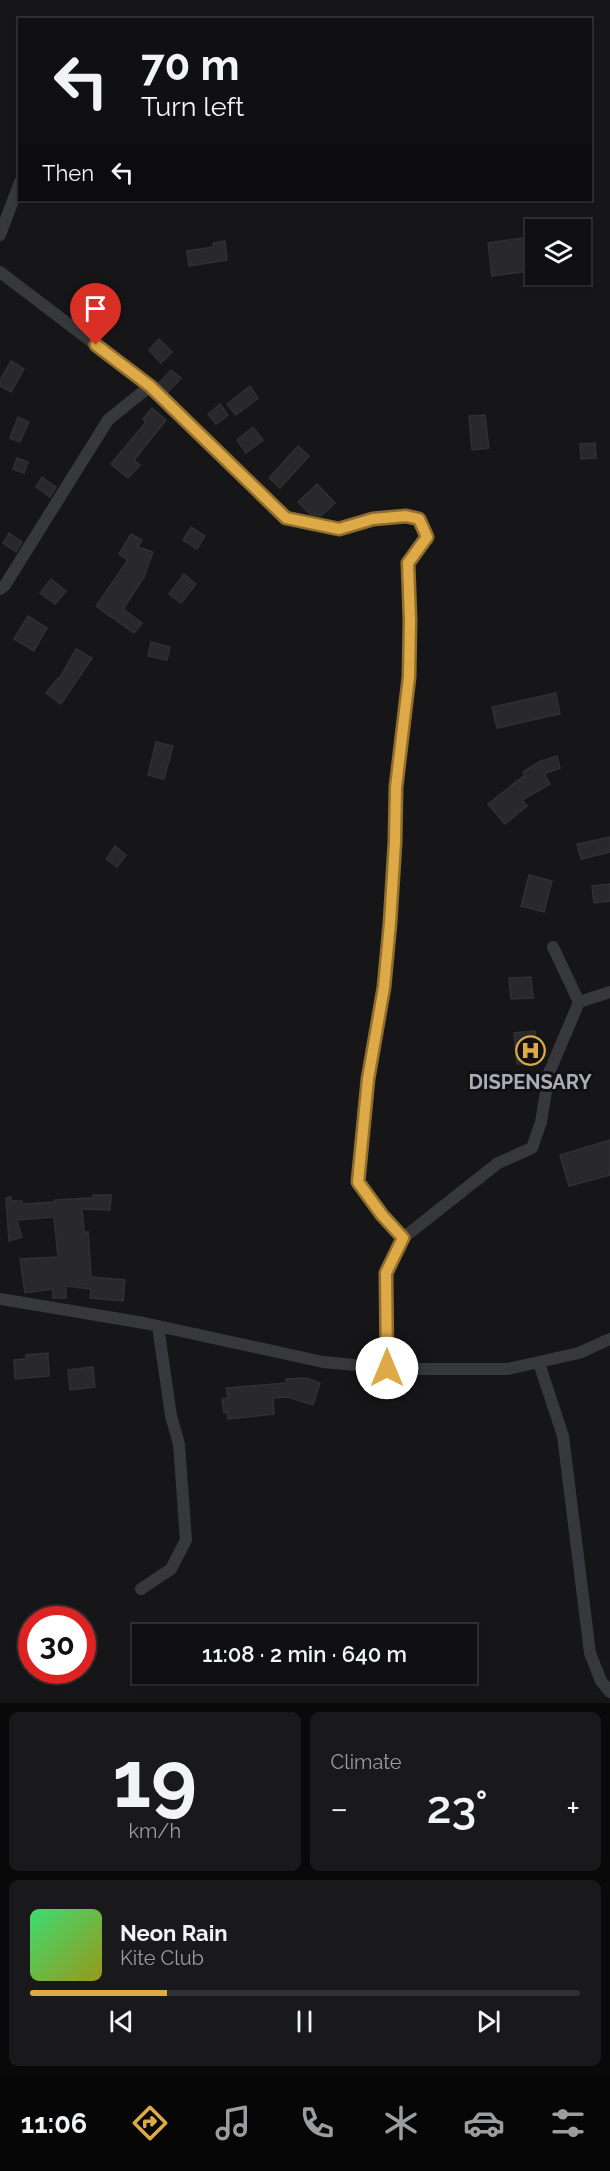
<!DOCTYPE html>
<html lang="en">
<head>
<meta charset="utf-8">
<style>
	:root { --surface:#101012; --page:#19191b; --text:#f1f3f6; --muted:#9c9d9f; --line:#303032; --accent:#dea947 }
	body { margin:0; font-family:Raleway,sans-serif; background:var(--page); color:var(--text); height:100vh; display:flex; flex-direction:column; font-size:22px; white-space:nowrap }
	* { box-sizing:border-box; margin:0 }
	p { font-size:20px; color:var(--muted) }
	.icon { flex:none; width:33px; height:33px; fill:none; stroke:currentColor; stroke-width:2; stroke-linecap:round; stroke-linejoin:round }
	.map { position:relative; height:1703px; overflow:hidden }
	.sheet { display:flex; flex-direction:column; gap:9px; padding:9px; background:#09090a; flex:1 }
	.sheet>* { flex:none }
	.guide { position:absolute; left:18px; top:18px; width:574px; height:183px; border-radius:0px; box-shadow:0 2px 4px #0004,0 0 0 2px var(--line); background:#101012; color:var(--text); overflow:hidden }
	.buttons { position:absolute; left:525px; top:219px; display:grid; gap:12px }
	.buttons a { display:grid; place-items:center; width:66px; height:66px; border-radius:0px; background:var(--surface); box-shadow:0 2px 4px #0004,0 0 0 2px var(--line); font-size:30px }
	.speed { position:absolute; left:18px; top:1606px; display:flex; gap:12px; font-size:30px; font-weight:700; text-align:center }
	.speed>* { display:grid; place-content:center; width:78px; height:78px; border-radius:50%; background:var(--surface); box-shadow:0 2px 4px #0004,0 0 0 2px var(--line); line-height:1 }
	.speed .limit { border:9px solid #d22; background:#fff; color:#111 }
	.pin { position:absolute; display:grid; place-items:center; width:51px; height:51px; color:#fff; margin:-62px -26px; border-radius:50% 50% 50% 0; rotate:-45deg; box-shadow:0 0 6px #0007 }
	.pin .icon { rotate:45deg }
	.me { position:absolute; width:66px; margin:-33px; rotate:0deg; stroke-linejoin:round; filter:drop-shadow(0 0 4px #0008) }
	.turn { display:flex; align-items:center; gap:21px; height:126px; padding:0 24px; font-size:27px }
	.turn .icon { width:78px; height:78px; stroke-width:2.5 }
	.turn b { display:block; font-size:42px; line-height:51px }
	.then { display:flex; align-items:center; height:57px; padding:0 24px; background:#0003; gap:12px; font-size:22px }
	.big { font-size:45px; font-weight:600; line-height:1.1 }
	.sheet .widget { flex:1; display:flex; flex-direction:column; justify-content:center; gap:9px; min-width:0; padding:0 21px; border-radius:9px; background:var(--page) }
	.sheet .dial { align-items:center; gap:0 }
	.dial b { font-size:78px; line-height:1 }
	.song { display:flex; align-items:center; gap:18px }
	.cover { width:72px; height:72px; border-radius:9px; background:linear-gradient(135deg,hsl(140 70% 55%),hsl(60 70% 35%)) }
	.played { height:6px; border-radius:3px; background:linear-gradient(90deg,var(--accent) 25%,var(--line) 25%) }
	.keys { display:flex; justify-content:space-around; direction:ltr }
	.heat { display:flex; justify-content:space-between; align-items:center; font-size:33px; direction:ltr }
	.sheet .tiles { flex:1; display:grid; gap:9px; grid-template-columns:1fr 1fr }
	.widget:last-child { grid-column:span 2 }
	.trip { position:absolute; left:132px; top:1624px; width:345px; height:60px; border-radius:0px; background:var(--surface); box-shadow:0 2px 4px #0004,0 0 0 2px var(--line); font-weight:600; line-height:60px; text-align:center }
	.tab-bar { display:flex; height:96px; justify-content:space-around; align-items:center; background:#060607; color:var(--muted) }
	.tab-bar .icon { width:42px; height:42px }
	.tab-bar .selected { color:var(--accent) }
	.tab-bar b { font-size:27px; color:var(--text) }
	.map>svg:first-child { display:block }
</style>
</head>
<body>
<div class="map">
<svg width="610" height="1703" viewBox="0 0 610 1703">
	<rect width="100%" height="100%" fill="#161618"/>
	<g fill="#29292b" stroke="#303033" stroke-width="1.5">
		<path d="M536 236V270L492 276 488 243Z"/>
		<path d="M225 241 227 260 189 266 187 251 214 247 213 243Z"/>
		<path d="M99 308 115 319 103 336 87 324Z"/>
		<path d="M159 339 172 352 161 363 149 350Z"/>
		<path d="M11 361 24 369 11 392 0 386V380Z"/>
		<path d="M171 370 181 378 168 392 159 383Z"/>
		<path d="M250 386 258 398 236 415 227 404Z"/>
		<path d="M220 404 228 415 216 424 208 414Z"/>
		<path d="M152 408 166 420 134 460 140 465 128 478 111 464 146 422 143 419Z"/>
		<path d="M485 415 489 448 472 450 469 416Z"/>
		<path d="M18 417 29 422 20 442 10 438Z"/>
		<path d="M253 427 263 440 246 453 237 440Z"/>
		<path d="M595 443 596 458 581 459 580 444Z"/>
		<path d="M298 446 309 456 280 488 269 478Z"/>
		<path d="M17 458 28 462 24 473 13 469Z"/>
		<path d="M42 477 56 487 50 497 36 487Z"/>
		<path d="M317 484 335 503 321 516 310 514 298 502Z"/>
		<path d="M191 527 205 536 197 549 183 540Z"/>
		<path d="M9 533 22 542 16 552 3 543Z"/>
		<path d="M131 534 142 540 138 547 153 552 144 577 123 609 142 623 134 633 96 606 128 560 119 554Z"/>
		<path d="M184 574 196 584 181 603 169 594Z"/>
		<path d="M51 579 66 591 55 604 40 593Z"/>
		<path d="M28 616 47 628 34 651 14 639Z"/>
		<path d="M151 642 170 647 167 660 148 656Z"/>
		<path d="M76 649 92 658 61 704 46 693 58 678 59 679Z"/>
		<path d="M556 693 560 714 497 728 492 707Z"/>
		<path d="M156 742 173 746 164 779 148 775Z"/>
		<path d="M557 756 560 768 544 774 550 784 522 800 527 806 505 824 488 804 525 775 523 772 541 761Z"/>
		<path d="M610 837V852L581 859 577 844Z"/>
		<path d="M115 846 126 855 117 867 106 859Z"/>
		<path d="M529 875 552 881 544 912 521 906Z"/>
		<path d="M610 884V901L594 903 592 886Z"/>
		<path d="M531 977 533 998 511 999 509 978Z"/>
		<path d="M535 1031 538 1063 517 1064 514 1033Z"/>
		<path d="M610 1140V1175L569 1186 560 1155Z"/>
		<path d="M93 1195H111L110 1210 82 1209 84 1232H88L91 1277 125 1280 123 1301 90 1298 91 1289 66 1286V1298H53V1289L25 1293 20 1259 58 1257 54 1217 17 1220 22 1237 9 1241 6 1198 11 1197 12 1201H22V1204L55 1202V1200L93 1198Z"/>
		<path d="M48 1353 49 1376 15 1379 14 1360 26 1359V1355Z"/>
		<path d="M93 1367 95 1387 70 1390 68 1370Z"/>
		<path d="M306 1378 320 1383 313 1405 288 1397 273 1398 274 1414 228 1419 227 1412 224 1413 222 1399 228 1398 226 1388 286 1383V1379Z"/>
	</g>
	<g fill="none" stroke-linecap="round" stroke-linejoin="round">
		<g stroke="#37383c" stroke-width="12">
			<path d="M0 235 20 182"/>
			<path d="M0 272 150 386 286 517 339 529 373 519 406 516 419 519 427 537 408 563 410 620 409 677 396 787 395 842 390 923 384 987 368 1079 358 1182 382 1215 403 1238 386 1273 387 1368"/>
			<path d="M0 589 5 585 108 420 150 386"/>
			<path d="M579 1002 610 992"/>
			<path d="M403 1238 498 1163 532 1148 541 1122 549 1073 579 1002 553 947"/>
			<path d="M0 1299 144 1323 323 1362 365 1366 411 1369H508L579 1353 610 1339"/>
			<path d="M539 1363 563 1436 590 1653 601 1681 610 1692"/>
			<path d="M141 1589 171 1569 186 1540 179 1444 171 1416 158 1326"/>
		</g>
	</g>
	<g fill="none" stroke-linecap="round" stroke-linejoin="round">
		<defs>
			<path id="route" d="M96 345 150 386 286 518 339 529 373 519 406 516 419 519 427 537 408 563 410 620 409 677 396 787 395 842 390 923 384 987 368 1079 358 1182 382 1215 403 1238 386 1273 387 1368"/>
		</defs>
		<use href="#route" stroke="#906e2e" stroke-width="15"/>
		<use href="#route" stroke="#dea947" stroke-width="10"/>
	</g>
	<defs>
		<symbol id="hospital-ring" viewBox="-11 -11 22 22"><circle r="9.5" fill="#111113" stroke="#dea947" stroke-width="1.5"/><path d="M-5-5h3v3.5h4V-5h3V5h-3V1.5h-4V5h-3Z" fill="#dea947"/></symbol>
	</defs>
	<g fill-rule="evenodd">
		<use href="#hospital-ring" x="514" y="1034" width="33" height="33"/>
	</g>
	<g text-anchor="middle" stroke-width="6" stroke-linejoin="round" paint-order="stroke">
		<g font-size="20" font-weight="bold" fill="#a9aeb6" stroke="#111113">
			<text x="530" y="1089">DISPENSARY</text>
		</g>
	</g>
</svg>
<div class="buttons">
<a><svg class="icon" aria-label="layers" viewBox="0 0 24 24"><path d="M12 4l9 5-9 5-9-5zM3 14l9 5 9-5"/></svg></a>
</div>
<div class="speed"><div class="limit">30</div></div>
<div class="pin" style="left:96px;top:345px;background:#d93025"><svg class="icon" aria-label="arrive" viewBox="0 0 24 24"><path d="M6 21V4h12l-3 4 3 4H6"/></svg></div>
<svg class="me" style="left:387px;top:1368px" viewBox="-20 -20 40 40"><circle r="19" fill="#fff"/><path d="M0-13L10 11 0 6-10 11z" fill="#dea947"/></svg>
<div class="trip">11:08 · 2 min · 640 m</div>
<div class="guide">
<div class="turn"><svg class="icon" aria-label="left" viewBox="0 0 24 24"><path d="M17 20v-9H6M10 6l-5 5 5 5"/></svg><div><b>70 m</b>Turn left</div></div>
<div class="then">Then<svg class="icon" aria-label="left" viewBox="0 0 24 24"><path d="M17 20v-9H6M10 6l-5 5 5 5"/></svg></div>
</div>
</div>
<section class="sheet">
<div class="tiles">
<div class="widget dial"><b>19</b><p>km/h</p></div>
<div class="widget"><p>Climate</p>
<div class="heat"><a>−</a><b class="big">23°</b><a>+</a></div>
</div>
<div class="widget">
<div class="song"><i class="cover"></i><div><b>Neon Rain</b><p>Kite Club</p></div></div>
<div class="played"></div>
<div class="keys"><svg class="icon" aria-label="previous" viewBox="0 0 24 24"><path d="M18 5L8 12l10 7zM5 5v14"/></svg><svg class="icon" aria-label="pause" viewBox="0 0 24 24"><path d="M8 5v14M16 5v14"/></svg><svg class="icon" aria-label="next" viewBox="0 0 24 24"><path d="M6 5l10 7-10 7zM19 5v14"/></svg></div>
</div>
</div>
</section>
<nav class="tab-bar">
<b>11:06</b>
<svg class="icon selected" aria-label="directions" viewBox="0 0 24 24"><path d="M12 3l9 9-9 9-9-9zM9 14v-3h6M13 9l2 2-2 2"/></svg>
<svg class="icon" aria-label="music" viewBox="0 0 24 24"><path d="M9 18V5l10-2v13"/><circle cx="6" cy="18" r="3"/><circle cx="16" cy="16" r="3"/></svg>
<svg class="icon" aria-label="phone" viewBox="0 0 24 24"><path d="M5 4h4l2 5-3 2q2 4 5 5l2-3 5 2v4C11 20 4 13 5 4z"/></svg>
<svg class="icon" aria-label="climate" viewBox="0 0 24 24"><path d="M12 3v18M4 7l16 10M4 17L20 7"/></svg>
<svg class="icon" aria-label="car" viewBox="0 0 24 24"><path d="M5 17H2v-5l4-1 3-4h7l3 4 3 1v5h-3M9 17h6M6 11h13"/><circle cx="7" cy="17" r="2"/><circle cx="17" cy="17" r="2"/></svg>
<svg class="icon" aria-label="filters" viewBox="0 0 24 24"><path d="M4 7h16M4 17h16"/><circle cx="9" cy="7" r="2"/><circle cx="15" cy="17" r="2"/></svg>
</nav>
</body>
</html>
